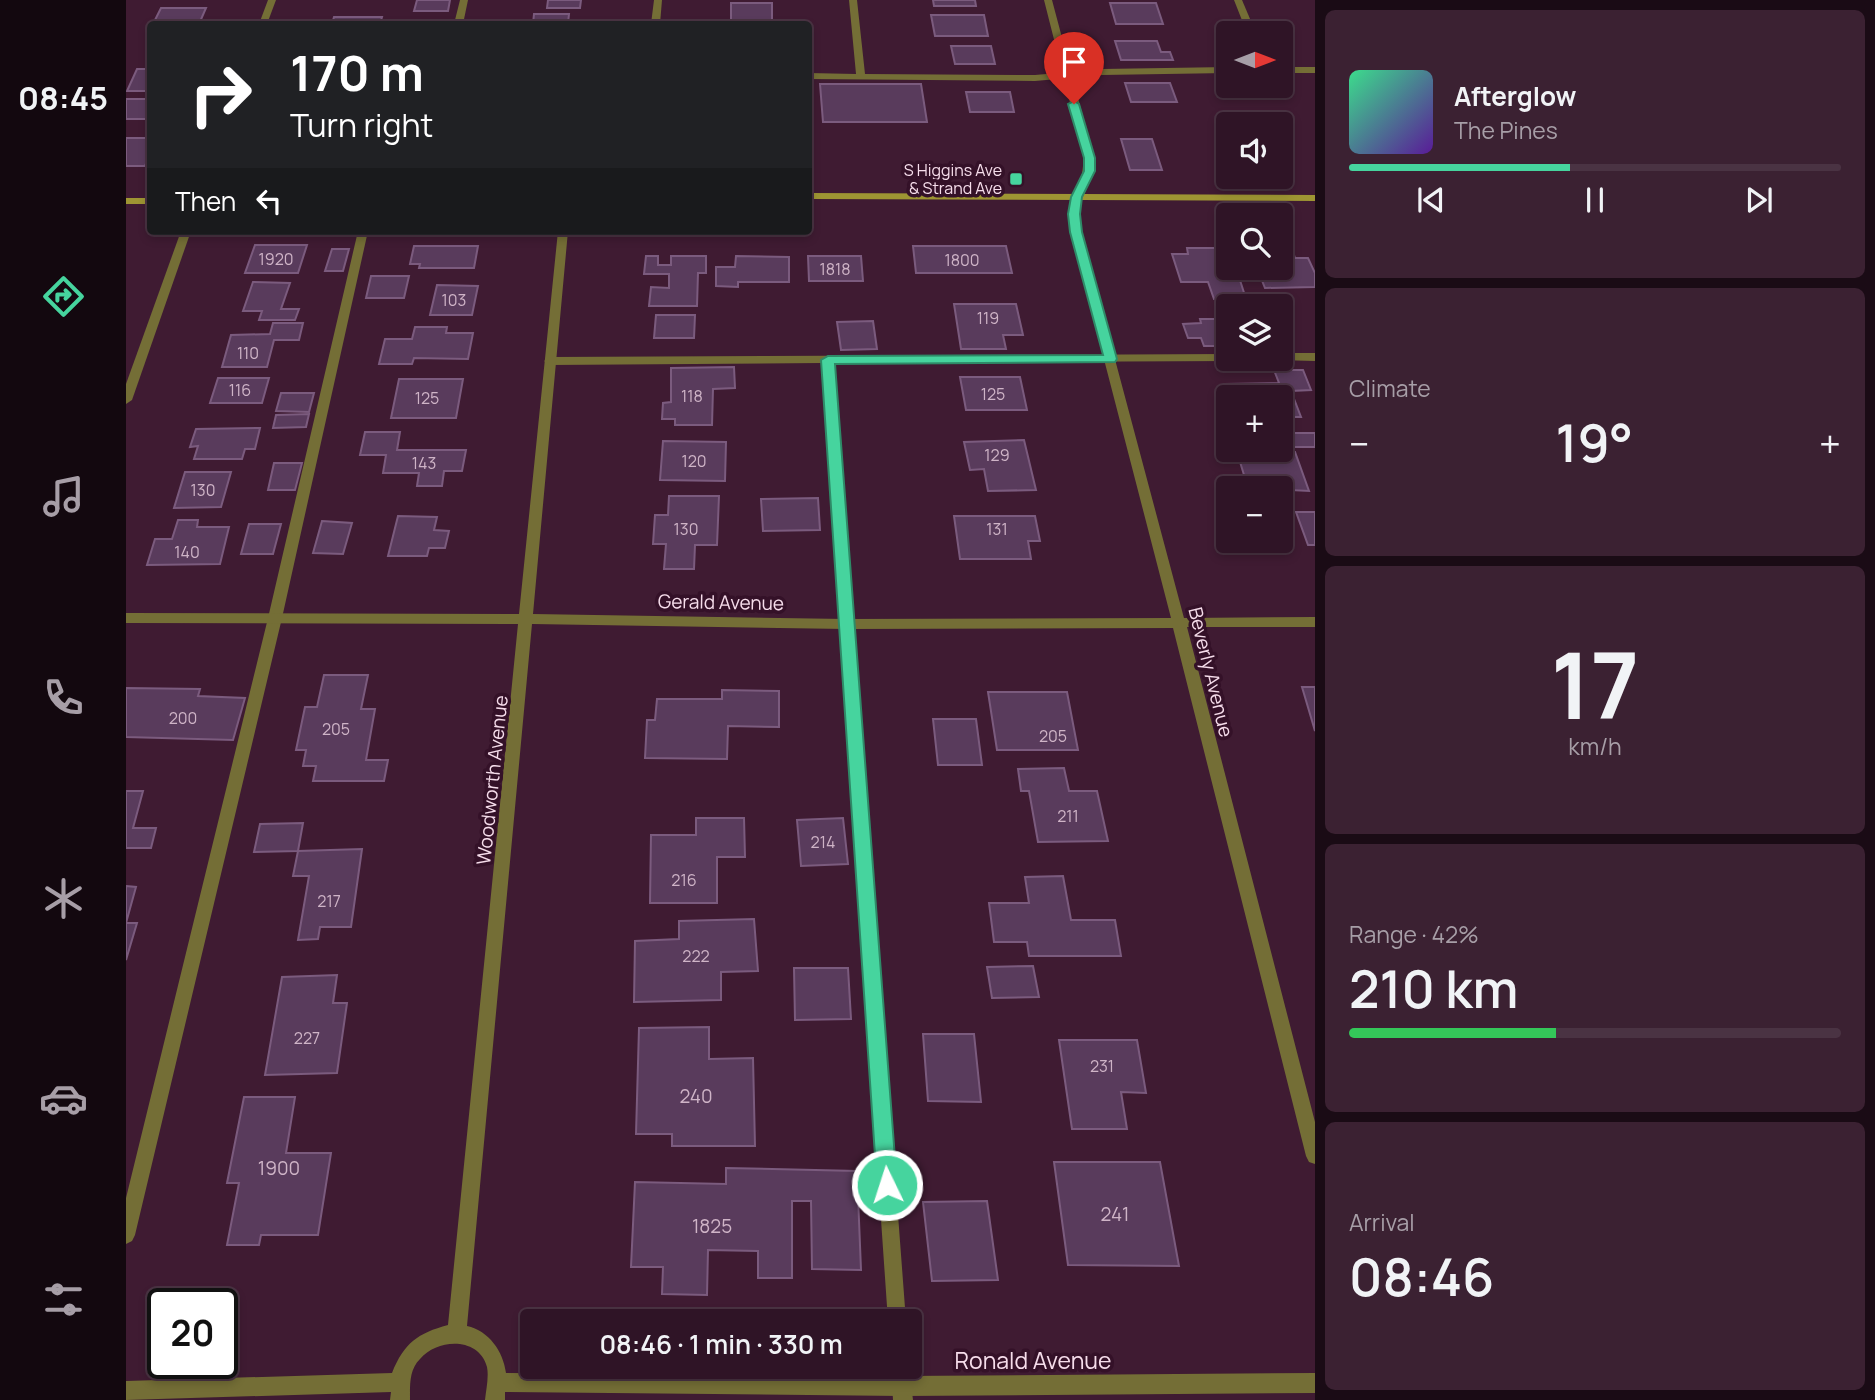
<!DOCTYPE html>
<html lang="en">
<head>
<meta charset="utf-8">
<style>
	:root { --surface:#2f1426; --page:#3b2132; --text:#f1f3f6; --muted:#a79ea7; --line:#4a3343; --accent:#46d49e }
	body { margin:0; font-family:Manrope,sans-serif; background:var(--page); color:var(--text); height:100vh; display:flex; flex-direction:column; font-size:26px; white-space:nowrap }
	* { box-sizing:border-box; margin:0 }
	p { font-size:23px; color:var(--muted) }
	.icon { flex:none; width:38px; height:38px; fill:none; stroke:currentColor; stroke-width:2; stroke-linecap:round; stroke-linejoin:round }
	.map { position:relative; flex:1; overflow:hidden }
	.details { display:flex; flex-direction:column; gap:10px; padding:10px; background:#1a0b15; width:560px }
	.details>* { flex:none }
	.hud { position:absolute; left:21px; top:21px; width:665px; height:214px; border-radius:7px; box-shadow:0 4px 10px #0003,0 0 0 2px var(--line); background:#202124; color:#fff; overflow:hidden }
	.needle { width:46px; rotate:90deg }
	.tools { position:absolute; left:1090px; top:21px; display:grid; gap:14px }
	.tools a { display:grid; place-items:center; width:77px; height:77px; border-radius:7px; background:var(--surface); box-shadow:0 4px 10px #0003,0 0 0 2px var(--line); font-size:35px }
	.speed { position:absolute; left:21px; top:1288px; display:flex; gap:14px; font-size:35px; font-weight:700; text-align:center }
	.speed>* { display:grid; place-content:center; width:91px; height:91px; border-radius:50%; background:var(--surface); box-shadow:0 4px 10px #0003,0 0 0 2px var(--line); line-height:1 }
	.speed .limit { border:4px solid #111; border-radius:10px; background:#fff; color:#111 }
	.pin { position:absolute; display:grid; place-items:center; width:60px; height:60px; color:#fff; margin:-72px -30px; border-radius:50% 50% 50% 0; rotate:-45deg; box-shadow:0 0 7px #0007 }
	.pin .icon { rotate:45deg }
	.me { position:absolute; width:77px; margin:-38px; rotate:356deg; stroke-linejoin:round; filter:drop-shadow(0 0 5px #0008) }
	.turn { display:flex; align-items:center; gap:24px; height:147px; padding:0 28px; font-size:32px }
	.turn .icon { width:91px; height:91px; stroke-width:2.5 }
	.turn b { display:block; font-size:49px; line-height:60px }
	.then { display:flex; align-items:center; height:66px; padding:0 28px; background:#0003; gap:14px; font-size:26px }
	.big { font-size:52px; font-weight:600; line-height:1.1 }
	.details .card { flex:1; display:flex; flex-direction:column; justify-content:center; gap:10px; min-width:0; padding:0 24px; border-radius:10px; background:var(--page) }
	.details .dial { align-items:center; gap:0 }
	.dial b { font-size:91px; line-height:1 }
	.song { display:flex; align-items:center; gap:21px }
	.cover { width:84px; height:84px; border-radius:10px; background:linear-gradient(135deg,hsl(150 70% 55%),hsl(270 70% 35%)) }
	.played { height:7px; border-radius:4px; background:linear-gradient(90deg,var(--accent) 45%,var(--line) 45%) }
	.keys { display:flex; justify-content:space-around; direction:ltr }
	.heat { display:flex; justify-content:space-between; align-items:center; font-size:38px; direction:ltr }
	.charge { height:10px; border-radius:5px; background:linear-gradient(90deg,#34c759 42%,var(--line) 0) }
	.trip { position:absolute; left:394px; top:1309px; width:402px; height:70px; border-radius:7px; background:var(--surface); box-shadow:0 4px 10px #0003,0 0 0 2px var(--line); font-weight:600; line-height:70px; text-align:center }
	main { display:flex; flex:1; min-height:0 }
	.tabs { display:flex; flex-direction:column; width:126px; justify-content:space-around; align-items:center; background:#13080f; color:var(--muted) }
	.tabs .icon { width:49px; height:49px }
	.tabs .selected { color:var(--accent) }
	.tabs b { font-size:32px; color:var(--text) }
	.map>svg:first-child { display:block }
</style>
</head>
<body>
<main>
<nav class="tabs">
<b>08:45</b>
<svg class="icon selected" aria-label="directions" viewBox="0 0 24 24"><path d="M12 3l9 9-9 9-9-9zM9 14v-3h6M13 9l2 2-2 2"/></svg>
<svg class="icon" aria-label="music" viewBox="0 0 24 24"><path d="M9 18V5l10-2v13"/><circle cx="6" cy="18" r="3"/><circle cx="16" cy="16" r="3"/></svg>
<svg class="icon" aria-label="phone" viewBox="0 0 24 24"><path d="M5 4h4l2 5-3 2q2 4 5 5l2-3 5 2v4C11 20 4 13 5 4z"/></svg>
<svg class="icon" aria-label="climate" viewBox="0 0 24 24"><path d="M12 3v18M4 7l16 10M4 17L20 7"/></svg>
<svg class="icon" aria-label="car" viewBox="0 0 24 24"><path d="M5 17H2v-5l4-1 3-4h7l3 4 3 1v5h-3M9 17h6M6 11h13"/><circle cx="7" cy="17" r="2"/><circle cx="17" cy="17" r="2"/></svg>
<svg class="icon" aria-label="filters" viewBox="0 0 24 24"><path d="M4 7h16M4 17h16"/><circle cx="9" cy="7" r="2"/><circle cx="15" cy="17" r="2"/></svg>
</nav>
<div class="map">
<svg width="1189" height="1400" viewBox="0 0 1189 1400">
	<rect width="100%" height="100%" fill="#3f1b32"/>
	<g fill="#593b5c" stroke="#7b5b7e" stroke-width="2">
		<path d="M291 0H324L322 11H288Z"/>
		<path d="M422 0H455L454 8H421Z"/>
		<path d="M807 0H849L850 6H808Z"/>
		<rect x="605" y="3" width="41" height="19"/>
		<path d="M984 3H1030L1037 24H990Z"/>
		<path d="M35 8H80L73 24H27Z"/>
		<path d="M408 14H443L442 23 452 24H407Z"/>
		<path d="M805 15H858L862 36H809Z"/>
		<path d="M208 17H256L254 24H206Z"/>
		<path d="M989 41H1031L1035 52H1044L1047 60H995Z"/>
		<path d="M825 46H865L869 64H829Z"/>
		<path d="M11 69H24V91H1Z"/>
		<path d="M999 83H1044L1051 102H1005Z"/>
		<path d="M694 84H795L801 122H697Z"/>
		<path d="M840 92H884L888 112H844Z"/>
		<rect x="0" y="99" width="24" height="20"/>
		<path d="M0 138H24V154L19 166H0Z"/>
		<path d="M995 139H1026L1036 170H1004Z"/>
		<path d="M129 245H181L172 273H119Z"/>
		<path d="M288 246H352L348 268H293L294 264H284Z"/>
		<path d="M787 246H880L886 273H790Z"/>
		<path d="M1061 248H1092L1102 274H1112L1120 299H1088L1082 282H1055L1046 254H1062Z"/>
		<path d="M206 249H223L217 271H199Z"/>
		<path d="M1155 252H1167L1169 258H1182L1189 273V287L1139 288 1131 268H1155Z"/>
		<path d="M520 256H532V265H545V256H580V273H572L571 306H523L525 287 543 288V274H518Z"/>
		<path d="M610 256 663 257V282H612V287L590 286V267H609Z"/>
		<path d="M682 256H735L737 281H683Z"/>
		<path d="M245 276H283L278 298H240Z"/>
		<path d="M127 282 164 283 155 309H173L169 320H133L136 311H117Z"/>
		<path d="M311 285 352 286 346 315H304Z"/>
		<path d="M828 304H890L897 335H877L880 349H835Z"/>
		<path d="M530 315H569L568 338H528Z"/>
		<path d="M1074 319H1099L1102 328V346H1078L1075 338H1062L1057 324 1075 323Z"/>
		<path d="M747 321 751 349 715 350 711 322Z"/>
		<path d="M147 323H177L173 340H148L141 367H96L105 335 144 334Z"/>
		<path d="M289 327H321L320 333H347L342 359 288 358 286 364H253L259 339H286Z"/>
		<path d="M608 367 609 388 587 389 586 425H549V419H536L537 403 545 402V368Z"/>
		<path d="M1148 370H1177L1185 390 1165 391 1175 417H1155V397H1105L1100 384 1153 383Z"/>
		<path d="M834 377H894L901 410H840Z"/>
		<path d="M92 378H143L136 403H84Z"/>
		<path d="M273 379H337L330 418H265Z"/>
		<path d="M155 393H188L183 412 150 411Z"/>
		<path d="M183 414 180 427 147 428 150 415Z"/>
		<path d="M134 428 129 449H119L116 459H68L72 446 64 447 70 429Z"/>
		<path d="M239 432H274L271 450H340L336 471H318L316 486H291L293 473H257L260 455H234Z"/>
		<path d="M1163 433H1189V447H1168Z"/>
		<path d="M898 440 910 490 862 491 858 469 844 470 838 442Z"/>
		<path d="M537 441 600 442 599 481 534 480Z"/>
		<path d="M1111 452H1169L1183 491 1122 488Z"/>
		<path d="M148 463H176L169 490H142Z"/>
		<path d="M59 472H105L95 507 48 508Z"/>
		<path d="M543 496H593L591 545H569L568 569H538L540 544H527L529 515H542Z"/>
		<path d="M692 498 694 530 637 531 635 499Z"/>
		<path d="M1170 512H1189V545H1182Z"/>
		<path d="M272 516 311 517 308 530 323 531 319 548H303L301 556H262Z"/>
		<path d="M828 516H909L914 541H902L905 559H834Z"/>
		<path d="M52 520H72L71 527H103L94 564 21 565 29 539H46Z"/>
		<path d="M196 521 226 523 217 554 187 553Z"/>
		<path d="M123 524H155L147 554H115Z"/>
		<path d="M198 675H242L235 709H249L240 760H262L258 781H187L190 766H177L180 750H170L179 707H191Z"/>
		<path d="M1176 687H1189V731Z"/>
		<path d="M0 688 74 689 72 696 119 698 107 740 0 737Z"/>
		<path d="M596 690 653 691V727L602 726 601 759 519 758 521 720H529L531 699H596Z"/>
		<path d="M862 692H941L952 750H871Z"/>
		<path d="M807 719H850L856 765H812Z"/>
		<path d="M938 768 943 791H971L982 841 912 842 903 791H895L892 769Z"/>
		<path d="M0 791H17L7 828H30L25 848H0Z"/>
		<path d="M570 818H618L619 857H591V903H524L525 835H570Z"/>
		<path d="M717 818 722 864 675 866 671 820Z"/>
		<path d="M177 823 172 851 128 852 134 824Z"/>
		<path d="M236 849 225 927H194L192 939 172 940 183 876H167L172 851Z"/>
		<path d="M937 876 945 920H989L995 956H903L901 942H868L863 903H903L899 877Z"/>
		<path d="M0 886 10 887 0 923H11L0 960Z"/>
		<path d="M628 919 632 971 595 972V1000L508 1002 509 941 553 939V921Z"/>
		<path d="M907 966 913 997 866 998 861 967Z"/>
		<path d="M668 968H722L725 1019 669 1020Z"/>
		<path d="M211 975 207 1003H221L211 1073 139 1075 156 977Z"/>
		<path d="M583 1027V1059L627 1058 629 1146H546V1134H510L513 1028Z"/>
		<path d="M797 1034H848L855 1102 802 1101Z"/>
		<path d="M933 1040H1011L1020 1093 995 1092 1001 1129H946Z"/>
		<path d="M118 1097H169L160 1153H205L192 1235H135L133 1245H101L113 1183H101Z"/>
		<path d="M928 1162H1034L1053 1266 942 1265Z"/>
		<path d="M600 1168 731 1171 735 1270 686 1269 685 1201H666V1278H632V1251L582 1250 581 1295 536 1294 537 1267H505L509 1182 600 1184Z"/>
		<path d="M861 1201 872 1280 806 1281 797 1202Z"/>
	</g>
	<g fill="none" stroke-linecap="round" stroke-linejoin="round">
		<g fill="#746e36" fill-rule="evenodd">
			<path d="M334 0H342L337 24H328Z"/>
			<path d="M723 0H731L739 74 909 75 976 69 1102 67V73L976 75 909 81 682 79V73L730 74Z"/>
			<path d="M1108 0H1116L1130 33H1121Z"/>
			<rect x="1155" y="67" width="34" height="6"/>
			<path d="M232 231H242L156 618 9 1235 6 1241 0 1244V1198L142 618Z"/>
			<path d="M1155 353H1189V361L1151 360 1155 359Z"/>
			<path d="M1102 354V359H1107L1106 361 708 363 780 1321H762L696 363 424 365 418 361 424 357Z"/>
			<path d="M765 1367H783L787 1400H767Z"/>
		</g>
		<g fill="#746e36" fill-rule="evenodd">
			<path d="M142 0H150L141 24H133Z"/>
			<path d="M528 0H536L534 24H525Z"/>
			<path d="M918 0H926L968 158 966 174 954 205 955 232 1058 618 1189 617V627H1061L1189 1122V1164L1183 1162 1180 1156 1047 628 720 629 406 624 341 1326C363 1331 377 1351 380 1373L776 1376 1189 1373V1393L776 1396 379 1392V1400H359C360 1390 363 1377 361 1367 353 1337 312 1338 294 1359 283 1370 284 1385 284 1400H264L265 1392 0 1400V1381L266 1373C278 1343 292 1333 322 1325L392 624 0 623V613L393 614 432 231H442L407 614 720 619 1045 618 945 232 943 205 956 174 958 158Z"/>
			<path d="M55 231H65L6 400 0 404V384Z"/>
		</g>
		<g fill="#9e9533" fill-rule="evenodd">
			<path d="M682 193 1189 195V201L682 199Z"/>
			<rect x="0" y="198" width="24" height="6"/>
		</g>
	</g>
	<path fill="#46d49e" stroke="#2e8a67" stroke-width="2" d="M948 101 953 104 969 158V171L956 197 954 214 956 232 991 359 989 362 709 364 771 1185 768 1192 761 1195 754 1192 751 1185 695 360 702 356 977 355 944 232 942 214 945 197 958 171V158L942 104Z"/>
	<rect fill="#46d49e" stroke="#341128" stroke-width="2.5" x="883" y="172" width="14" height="14" rx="3.5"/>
	<g text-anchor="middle" stroke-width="7" stroke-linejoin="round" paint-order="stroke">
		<g font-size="16" fill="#f6ddeb" stroke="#341128" text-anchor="end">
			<text x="876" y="176">S Higgins Ave<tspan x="876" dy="18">&amp; Strand Ave</tspan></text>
		</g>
		<g font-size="16" fill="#cfb4c7">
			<text x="150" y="265">1920</text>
			<text x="836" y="266">1800</text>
			<text x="709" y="275">1818</text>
			<text x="328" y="306">103</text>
			<text x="862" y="324">119</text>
			<text x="122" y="359">110</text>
			<text x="114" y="396">116</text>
			<text x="867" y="400">125</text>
			<text x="566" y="402">118</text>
			<text x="301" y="404">125</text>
			<text x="871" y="461">129</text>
			<text x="568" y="467">120</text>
			<text x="298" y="469">143</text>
			<text x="77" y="496">130</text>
			<text x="560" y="535">130</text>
			<text x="871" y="535">131</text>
			<text x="61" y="558">140</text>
			<text x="57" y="724">200</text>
			<text x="210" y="735">205</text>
			<text x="927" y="742">205</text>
			<text x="942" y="822">211</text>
			<text x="697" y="848">214</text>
			<text x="558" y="886">216</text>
			<text x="203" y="907">217</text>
			<text x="570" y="962">222</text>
			<text x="181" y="1044">227</text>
			<text x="976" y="1072">231</text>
		</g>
		<g font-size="19" fill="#f6ddeb" stroke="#341128">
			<text transform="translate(595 602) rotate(1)" y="7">Gerald Avenue</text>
			<text transform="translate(1085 672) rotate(76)" y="7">Beverly Avenue</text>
			<text transform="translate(366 780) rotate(-84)" y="7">Woodworth Avenue</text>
		</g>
		<g font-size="19" fill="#cfb4c7">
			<text x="570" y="1103">240</text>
			<text x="153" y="1175">1900</text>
			<text x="989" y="1221">241</text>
			<text x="586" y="1233">1825</text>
		</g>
		<g font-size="23" fill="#f6ddeb" stroke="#341128">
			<text x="907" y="1369">Ronald Avenue</text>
		</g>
	</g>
</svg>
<div class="tools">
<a><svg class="needle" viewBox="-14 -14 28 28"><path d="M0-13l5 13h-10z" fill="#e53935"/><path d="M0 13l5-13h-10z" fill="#a79ea7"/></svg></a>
<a><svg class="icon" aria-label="sound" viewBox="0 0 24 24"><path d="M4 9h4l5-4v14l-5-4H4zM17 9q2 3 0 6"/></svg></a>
<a><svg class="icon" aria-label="search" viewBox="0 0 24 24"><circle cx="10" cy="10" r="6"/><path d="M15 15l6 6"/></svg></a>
<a><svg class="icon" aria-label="layers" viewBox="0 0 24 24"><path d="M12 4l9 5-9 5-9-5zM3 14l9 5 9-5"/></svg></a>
<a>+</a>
<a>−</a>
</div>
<div class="speed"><div class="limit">20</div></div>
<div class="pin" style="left:948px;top:104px;background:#d93025"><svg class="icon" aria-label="arrive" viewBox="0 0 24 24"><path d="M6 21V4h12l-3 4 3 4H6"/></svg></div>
<svg class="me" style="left:761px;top:1185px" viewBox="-20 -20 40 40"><circle r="17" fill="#46d49e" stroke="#fff" stroke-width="3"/><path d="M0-11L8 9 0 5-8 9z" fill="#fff"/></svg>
<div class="trip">08:46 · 1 min · 330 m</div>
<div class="hud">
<div class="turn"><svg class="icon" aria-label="right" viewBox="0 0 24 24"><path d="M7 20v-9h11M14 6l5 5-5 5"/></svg><div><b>170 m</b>Turn right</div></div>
<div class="then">Then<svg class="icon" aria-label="left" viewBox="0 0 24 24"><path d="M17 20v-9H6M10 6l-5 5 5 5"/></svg></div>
</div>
</div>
<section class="details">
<div class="card">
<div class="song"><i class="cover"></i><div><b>Afterglow</b><p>The Pines</p></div></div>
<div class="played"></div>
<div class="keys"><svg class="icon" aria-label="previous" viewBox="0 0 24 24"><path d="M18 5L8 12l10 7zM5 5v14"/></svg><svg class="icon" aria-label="pause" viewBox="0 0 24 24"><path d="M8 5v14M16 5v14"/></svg><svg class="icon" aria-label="next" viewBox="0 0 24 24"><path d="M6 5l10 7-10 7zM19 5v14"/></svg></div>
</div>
<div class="card"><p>Climate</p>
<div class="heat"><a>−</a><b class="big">19°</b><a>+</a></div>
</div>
<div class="card dial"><b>17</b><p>km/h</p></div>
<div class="card"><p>Range · 42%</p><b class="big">210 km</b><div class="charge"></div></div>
<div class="card"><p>Arrival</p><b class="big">08:46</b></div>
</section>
</main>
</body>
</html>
